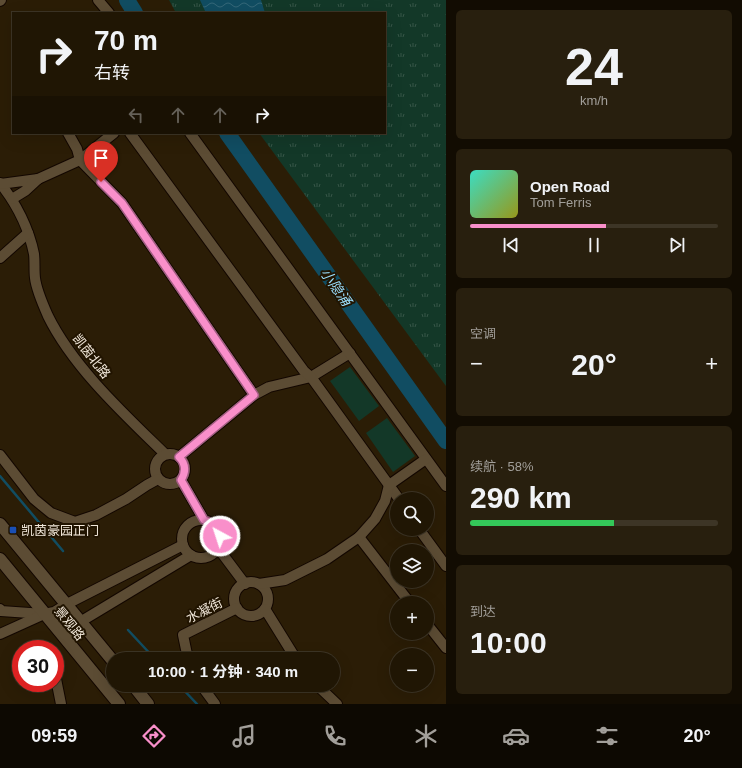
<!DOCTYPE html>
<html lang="zh">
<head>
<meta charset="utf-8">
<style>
	:root { --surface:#201604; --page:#281f0e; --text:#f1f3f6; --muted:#a29f9a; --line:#3d3526; --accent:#f98fca }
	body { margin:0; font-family:Arial,"Noto Sans SC",sans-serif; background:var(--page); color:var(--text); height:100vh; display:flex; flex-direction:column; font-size:15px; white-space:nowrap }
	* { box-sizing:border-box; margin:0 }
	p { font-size:13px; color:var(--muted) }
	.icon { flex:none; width:22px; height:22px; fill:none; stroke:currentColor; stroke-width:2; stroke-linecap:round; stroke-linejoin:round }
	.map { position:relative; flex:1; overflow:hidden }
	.side { display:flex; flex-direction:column; gap:10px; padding:10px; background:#120c02; width:296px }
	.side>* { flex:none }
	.top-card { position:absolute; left:12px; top:12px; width:374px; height:122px; border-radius:0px; box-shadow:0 4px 16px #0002,0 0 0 1px var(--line); background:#201604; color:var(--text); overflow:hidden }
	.controls { position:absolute; left:390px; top:492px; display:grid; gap:8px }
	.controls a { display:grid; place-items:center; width:44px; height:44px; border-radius:50%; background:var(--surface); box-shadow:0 4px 16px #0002,0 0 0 1px var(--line); font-size:20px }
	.speed { position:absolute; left:12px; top:640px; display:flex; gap:8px; font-size:20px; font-weight:700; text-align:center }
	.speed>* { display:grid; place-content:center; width:52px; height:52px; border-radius:50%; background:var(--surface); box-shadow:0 4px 16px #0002,0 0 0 1px var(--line); line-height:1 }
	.speed .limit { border:6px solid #d22; background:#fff; color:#111 }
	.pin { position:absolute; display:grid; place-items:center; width:34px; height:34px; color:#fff; margin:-41px -17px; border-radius:50% 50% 50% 0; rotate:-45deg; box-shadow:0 0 4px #0007 }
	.pin .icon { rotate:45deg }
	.me { position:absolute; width:44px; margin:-22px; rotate:320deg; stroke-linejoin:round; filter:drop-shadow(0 0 3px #0008) }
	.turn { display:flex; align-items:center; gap:14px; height:84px; padding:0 16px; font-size:18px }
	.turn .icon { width:52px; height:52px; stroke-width:2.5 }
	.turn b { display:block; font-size:28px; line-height:34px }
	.lanes { display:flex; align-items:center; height:38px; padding:0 16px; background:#0003; justify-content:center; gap:20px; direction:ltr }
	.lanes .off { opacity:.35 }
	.big { font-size:30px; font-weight:700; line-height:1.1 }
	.side .tile { flex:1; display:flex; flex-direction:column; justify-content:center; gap:6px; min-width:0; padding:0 14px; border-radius:6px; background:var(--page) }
	.side .dial { align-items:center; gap:0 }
	.dial b { font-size:52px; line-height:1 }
	.song { display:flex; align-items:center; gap:12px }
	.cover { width:48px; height:48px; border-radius:6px; background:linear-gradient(135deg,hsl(170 70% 55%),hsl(60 70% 35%)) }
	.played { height:4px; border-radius:2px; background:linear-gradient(90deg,var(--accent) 55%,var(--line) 55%) }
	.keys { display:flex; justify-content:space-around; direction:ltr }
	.heat { display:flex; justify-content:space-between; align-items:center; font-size:22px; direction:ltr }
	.charge { height:6px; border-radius:3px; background:linear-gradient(90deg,#34c759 58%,var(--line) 0) }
	.trip { position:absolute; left:106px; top:652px; width:234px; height:40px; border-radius:20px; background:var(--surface); box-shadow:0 4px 16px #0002,0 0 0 1px var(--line); font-weight:700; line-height:40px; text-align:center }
	.dock { display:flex; height:64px; justify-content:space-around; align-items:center; background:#0d0902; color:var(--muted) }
	.dock .icon { width:28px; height:28px }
	.dock .active { color:var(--accent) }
	.dock b { font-size:18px; color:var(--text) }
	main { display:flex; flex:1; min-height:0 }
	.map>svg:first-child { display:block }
</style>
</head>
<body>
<main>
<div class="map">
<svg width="446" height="704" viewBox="0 0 446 704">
	<defs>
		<pattern id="grass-tufts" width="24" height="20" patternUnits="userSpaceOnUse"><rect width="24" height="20" fill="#133828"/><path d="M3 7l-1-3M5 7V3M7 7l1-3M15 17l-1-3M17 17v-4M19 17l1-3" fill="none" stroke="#365547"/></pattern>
		<pattern id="water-waves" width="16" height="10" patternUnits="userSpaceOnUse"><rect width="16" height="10" fill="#114d62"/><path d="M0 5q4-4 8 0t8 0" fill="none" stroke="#346778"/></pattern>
	</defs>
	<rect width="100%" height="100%" fill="#2b1d06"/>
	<path fill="url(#grass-tufts)" d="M169 0H446V386L259 133H385V13H176Z"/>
	<g fill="#133828">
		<path d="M350 367 379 406 359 421 330 381Z"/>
		<path d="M387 418 415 456 393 472 366 433Z"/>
	</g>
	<path fill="url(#water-waves)" d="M200 0H261L265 13H206Z"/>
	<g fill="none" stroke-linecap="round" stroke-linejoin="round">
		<g stroke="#114d62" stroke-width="2.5">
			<path d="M0 476 63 551"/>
			<path d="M128 630 155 659"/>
			<path d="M179 685 197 704"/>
		</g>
		<g stroke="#114d62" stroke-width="16">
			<path d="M127 0 135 13"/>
			<path d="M227 133 446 441"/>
		</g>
		<defs>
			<g id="minor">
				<path d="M98 0 109 13"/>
				<path d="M0 1 1 0"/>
				<path d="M68 133 77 149 80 160 122 203 254 395 269 387 311 377 350 353"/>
				<path d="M130 133 304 371 311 377 399 499"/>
				<path d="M190 133 446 486"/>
				<path d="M0 183C16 203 29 229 34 254 35 262 34 270 35 278 36 287 44 307 48 316 73 367 124 414 165 454"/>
				<path d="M0 184 38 179 80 160 114 133"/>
				<path d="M12 199 25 191 38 179"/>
				<path d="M0 258 28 233"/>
				<circle cx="170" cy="469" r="15"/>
				<path d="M0 455 34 499 51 513 75 522 96 515 126 499 147 485 158 479"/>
				<path d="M179 457 254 395"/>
				<path d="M181 480 204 520"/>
				<circle cx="201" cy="539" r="19"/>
				<path d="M419 529 446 566"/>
				<path d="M359 537 410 603"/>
				<path d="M218 548 245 584"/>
				<circle cx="251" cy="599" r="17"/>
				<path d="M259 584 285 580 327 559 359 537 375 519 385 501 389 485 426 459"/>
				<path d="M0 609 1 611 44 614 54 612 67 604 183 545"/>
				<path d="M265 609 296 659"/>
				<path d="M427 624 446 648"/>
				<path d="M0 634 42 615"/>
				<path d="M66 640 71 630 80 622 191 555"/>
				<path d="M188 659 183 635 237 608"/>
				<path d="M55 674 61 704"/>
				<path d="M201 685 215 704"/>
				<path d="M317 685 337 704"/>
			</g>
			<g id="secondary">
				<path d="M0 524 113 661"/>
				<path d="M0 559 119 704"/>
				<path d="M133 685 148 704"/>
			</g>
		</defs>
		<use href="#minor" stroke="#130700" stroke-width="12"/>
		<use href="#secondary" stroke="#130700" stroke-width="14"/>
		<use href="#minor" stroke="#5c4c34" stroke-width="10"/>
		<use href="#secondary" stroke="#5c4c34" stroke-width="12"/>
	</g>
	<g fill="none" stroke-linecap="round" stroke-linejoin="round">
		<defs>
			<path id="route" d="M101 182 122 203 254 395 179 457C186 464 186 472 181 480L204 520C213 523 217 527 220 536"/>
		</defs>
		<use href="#route" stroke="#a25d83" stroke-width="10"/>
		<use href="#route" stroke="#f98fca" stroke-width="7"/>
	</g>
	<rect fill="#1a4fb4" stroke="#211400" stroke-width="1.5" x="9" y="526" width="8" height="8" rx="2"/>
	<g text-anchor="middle" stroke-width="4" stroke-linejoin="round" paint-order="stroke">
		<g font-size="13" fill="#f2e8da" stroke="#211400">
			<text transform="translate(92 356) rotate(52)" y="5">凯茵北路</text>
			<text transform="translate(204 610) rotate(-27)" y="5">水凝街</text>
			<text transform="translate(70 623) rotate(51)" y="5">景观路</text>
		</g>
		<g font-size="13" fill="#f2e8da" stroke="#211400" text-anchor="start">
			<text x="21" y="535">凯茵豪园正门</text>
		</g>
		<g font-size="14" font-style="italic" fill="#99dcf9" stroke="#211400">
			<text transform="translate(336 287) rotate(55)" y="5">小隐涌</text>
		</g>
	</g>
</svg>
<div class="controls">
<a><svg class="icon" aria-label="search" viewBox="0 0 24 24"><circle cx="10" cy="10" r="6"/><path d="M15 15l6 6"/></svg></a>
<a><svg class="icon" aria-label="layers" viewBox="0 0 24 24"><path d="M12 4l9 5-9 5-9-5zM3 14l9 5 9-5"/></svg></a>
<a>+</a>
<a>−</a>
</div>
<div class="speed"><div class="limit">30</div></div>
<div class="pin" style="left:101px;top:182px;background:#d93025"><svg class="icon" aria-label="arrive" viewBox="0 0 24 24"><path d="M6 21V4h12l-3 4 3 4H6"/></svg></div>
<svg class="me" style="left:220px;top:536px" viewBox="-20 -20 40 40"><circle r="17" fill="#f98fca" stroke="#fff" stroke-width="3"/><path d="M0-11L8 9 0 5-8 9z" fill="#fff"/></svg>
<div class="trip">10:00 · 1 分钟 · 340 m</div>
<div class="top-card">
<div class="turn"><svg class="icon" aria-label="right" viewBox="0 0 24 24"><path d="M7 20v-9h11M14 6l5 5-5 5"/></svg><div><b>70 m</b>右转</div></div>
<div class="lanes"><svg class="icon off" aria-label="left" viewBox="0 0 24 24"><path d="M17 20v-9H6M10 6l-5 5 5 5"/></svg><svg class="icon off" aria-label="ahead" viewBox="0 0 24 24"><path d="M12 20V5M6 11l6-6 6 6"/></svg><svg class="icon off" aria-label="ahead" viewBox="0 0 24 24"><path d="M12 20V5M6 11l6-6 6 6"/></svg><svg class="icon" aria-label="right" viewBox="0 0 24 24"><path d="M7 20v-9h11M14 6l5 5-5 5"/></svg></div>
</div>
</div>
<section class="side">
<div class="tile dial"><b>24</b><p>km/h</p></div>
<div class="tile">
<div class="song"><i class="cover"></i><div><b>Open Road</b><p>Tom Ferris</p></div></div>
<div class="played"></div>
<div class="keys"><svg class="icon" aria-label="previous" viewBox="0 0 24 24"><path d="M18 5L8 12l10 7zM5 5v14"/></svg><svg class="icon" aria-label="pause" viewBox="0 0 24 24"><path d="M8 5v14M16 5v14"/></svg><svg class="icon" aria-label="next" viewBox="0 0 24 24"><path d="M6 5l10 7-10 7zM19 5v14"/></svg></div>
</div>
<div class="tile"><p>空调</p>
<div class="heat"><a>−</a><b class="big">20°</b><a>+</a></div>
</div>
<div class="tile"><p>续航 · 58%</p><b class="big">290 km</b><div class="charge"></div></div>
<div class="tile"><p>到达</p><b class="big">10:00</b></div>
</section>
</main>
<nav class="dock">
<b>09:59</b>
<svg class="icon active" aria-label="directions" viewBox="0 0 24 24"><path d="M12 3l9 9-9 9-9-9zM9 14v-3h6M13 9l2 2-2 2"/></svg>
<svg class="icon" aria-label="music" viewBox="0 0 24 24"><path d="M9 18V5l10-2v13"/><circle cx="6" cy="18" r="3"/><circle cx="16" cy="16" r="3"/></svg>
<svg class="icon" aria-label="phone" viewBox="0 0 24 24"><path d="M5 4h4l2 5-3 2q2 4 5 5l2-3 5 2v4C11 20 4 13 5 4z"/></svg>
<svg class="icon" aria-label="climate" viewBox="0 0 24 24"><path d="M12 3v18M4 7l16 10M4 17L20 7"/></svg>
<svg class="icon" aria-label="car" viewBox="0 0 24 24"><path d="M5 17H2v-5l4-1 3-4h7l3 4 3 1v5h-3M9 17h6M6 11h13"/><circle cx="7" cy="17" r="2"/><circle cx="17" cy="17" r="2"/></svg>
<svg class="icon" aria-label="filters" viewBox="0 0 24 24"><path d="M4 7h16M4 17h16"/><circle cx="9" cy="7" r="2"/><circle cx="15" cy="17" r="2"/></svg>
<b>20°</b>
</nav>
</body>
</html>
